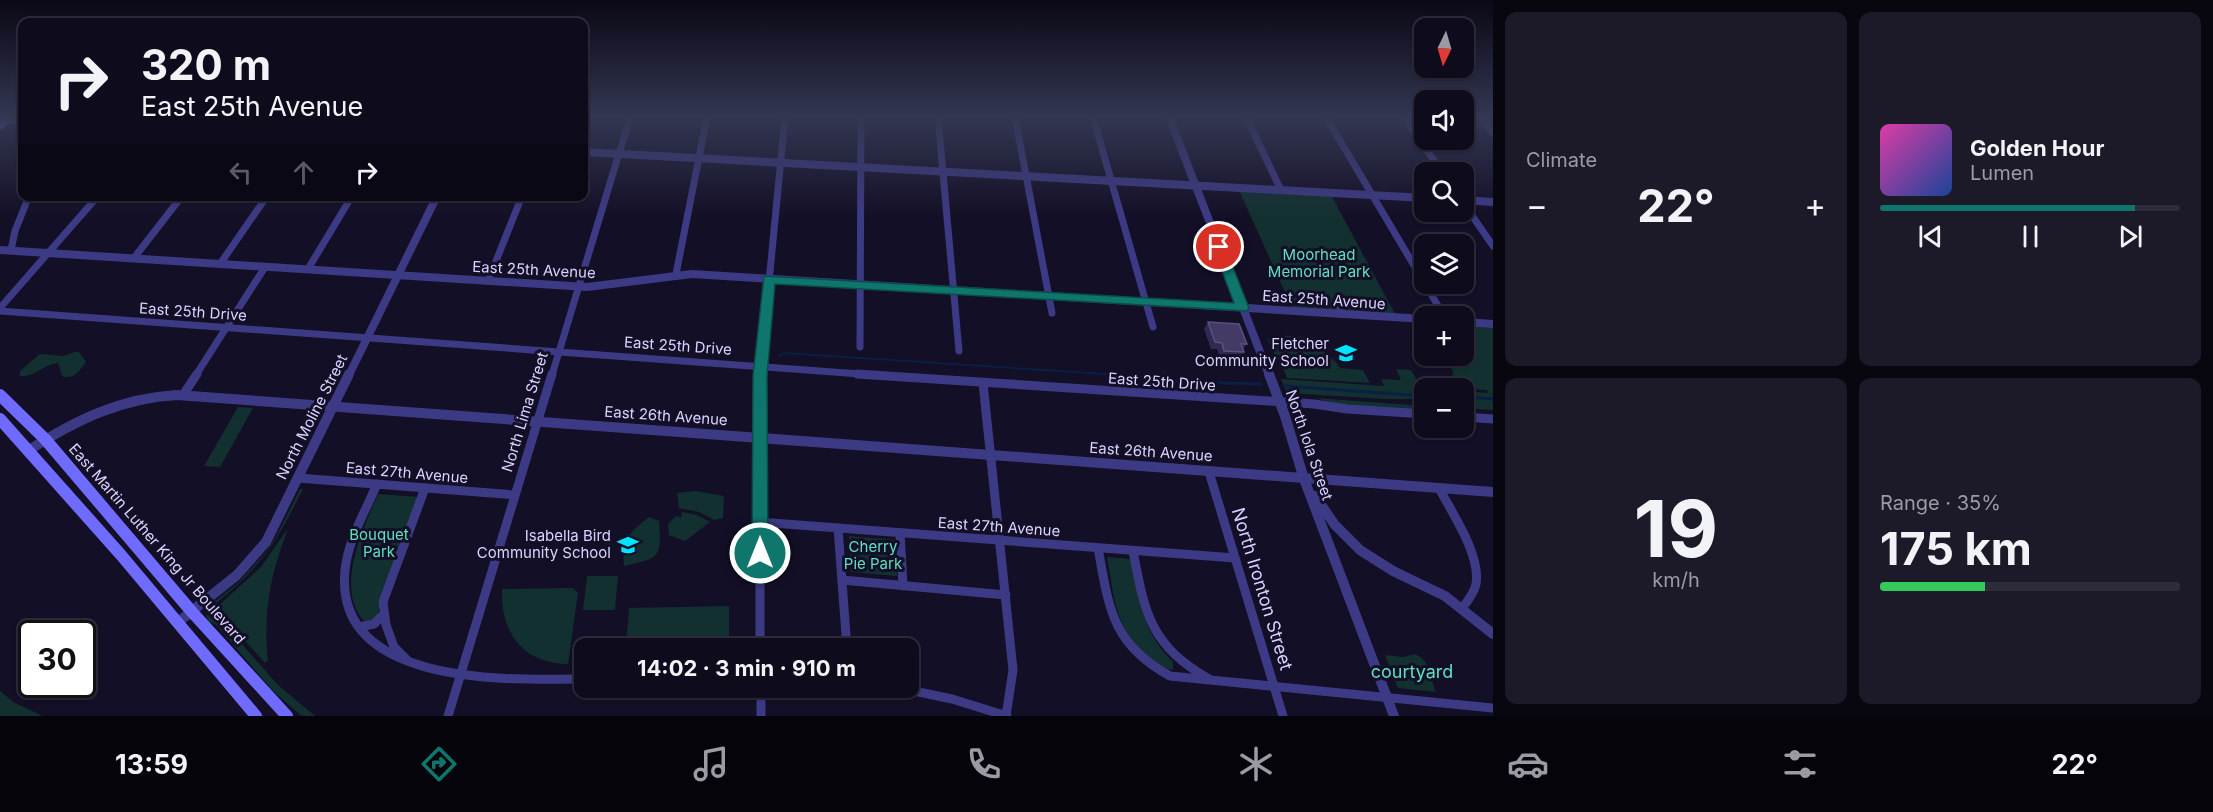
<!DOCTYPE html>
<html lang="en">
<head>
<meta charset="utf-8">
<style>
	:root { --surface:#0e0b1c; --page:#1c1929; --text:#f1f3f6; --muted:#9b9ba3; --line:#2e2b3b; --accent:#0f766e }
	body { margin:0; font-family:Inter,sans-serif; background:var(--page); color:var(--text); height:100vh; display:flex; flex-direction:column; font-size:22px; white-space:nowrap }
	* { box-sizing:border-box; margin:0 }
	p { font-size:20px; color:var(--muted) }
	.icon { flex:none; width:33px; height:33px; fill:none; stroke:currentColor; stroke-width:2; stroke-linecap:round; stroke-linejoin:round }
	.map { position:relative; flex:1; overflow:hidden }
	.panel { display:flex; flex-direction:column; gap:12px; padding:12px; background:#08060f; width:720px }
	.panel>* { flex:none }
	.banner { position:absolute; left:18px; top:18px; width:570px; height:183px; border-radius:12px; box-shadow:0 2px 4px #0004,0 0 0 2px var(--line); background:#0e0b1c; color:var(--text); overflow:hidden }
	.needle { width:39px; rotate:185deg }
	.tools { position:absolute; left:1414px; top:18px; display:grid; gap:12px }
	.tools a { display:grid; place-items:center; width:60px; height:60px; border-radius:12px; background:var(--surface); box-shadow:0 2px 4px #0004,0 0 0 2px var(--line); font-size:30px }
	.speed { position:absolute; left:18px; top:620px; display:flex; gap:12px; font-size:30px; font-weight:700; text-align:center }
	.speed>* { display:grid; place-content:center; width:78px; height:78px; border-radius:50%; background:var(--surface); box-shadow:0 2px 4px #0004,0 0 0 2px var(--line); line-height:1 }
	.speed .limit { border:3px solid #111; border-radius:9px; background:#fff; color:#111 }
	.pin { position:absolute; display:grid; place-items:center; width:51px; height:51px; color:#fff; margin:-26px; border:3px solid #fff; border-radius:50%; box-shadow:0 2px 6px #0007 }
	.me { position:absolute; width:66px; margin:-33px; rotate:0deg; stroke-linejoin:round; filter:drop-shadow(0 0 4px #0008) }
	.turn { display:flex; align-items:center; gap:21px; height:126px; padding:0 24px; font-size:27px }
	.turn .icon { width:78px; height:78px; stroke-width:2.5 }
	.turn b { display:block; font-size:42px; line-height:51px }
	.lanes { display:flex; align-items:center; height:57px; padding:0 24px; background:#0003; justify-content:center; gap:30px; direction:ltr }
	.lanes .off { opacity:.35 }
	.big { font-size:45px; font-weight:700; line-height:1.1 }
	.panel .widget { flex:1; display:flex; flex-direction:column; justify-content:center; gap:9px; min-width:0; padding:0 21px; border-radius:12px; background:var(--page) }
	.panel .dial { align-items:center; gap:0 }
	.dial b { font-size:78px; line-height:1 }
	.song { display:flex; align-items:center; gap:18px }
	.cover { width:72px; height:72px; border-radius:9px; background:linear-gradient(135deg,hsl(320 70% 55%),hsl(220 70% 35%)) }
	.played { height:6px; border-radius:3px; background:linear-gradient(90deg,var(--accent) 85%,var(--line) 85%) }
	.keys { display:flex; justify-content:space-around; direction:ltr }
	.heat { display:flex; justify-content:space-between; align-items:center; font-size:33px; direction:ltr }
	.charge { height:9px; border-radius:4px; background:linear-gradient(90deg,#34c759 35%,var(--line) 0) }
	.panel .tiles { flex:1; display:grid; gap:12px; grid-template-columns:repeat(2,1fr) }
	.trip { position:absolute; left:574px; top:638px; width:345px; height:60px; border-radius:12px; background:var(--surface); box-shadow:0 2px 4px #0004,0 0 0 2px var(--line); font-weight:700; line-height:60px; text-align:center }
	.tabs { display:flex; height:96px; justify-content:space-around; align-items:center; background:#06040b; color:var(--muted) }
	.tabs .icon { width:42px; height:42px }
	.tabs .selected { color:var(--accent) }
	.tabs b { font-size:27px; color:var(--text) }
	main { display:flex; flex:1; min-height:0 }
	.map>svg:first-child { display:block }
</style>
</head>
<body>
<main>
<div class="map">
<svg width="1493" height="716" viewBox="0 0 1493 716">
	<rect width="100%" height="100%" fill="#130f26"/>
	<g fill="#12302f">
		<path d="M1238 188 1330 193 1395 314 1292 308Z"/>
		<path d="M1464 326 1493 328V410L1464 408V391L1488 393 1487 390 1445 388 1439 379 1453 380 1452 375 1454 374 1451 368H1455L1452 363 1471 364 1464 351Z"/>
		<path d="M1272 335 1325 338 1323 345C1326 357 1336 359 1340 368L1363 370 1370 383 1287 378C1282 364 1273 353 1267 339L1274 340Z"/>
		<path d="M75 352H79L86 362C80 370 73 381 62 376L58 363C42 365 36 377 20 376V371L40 354 63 356Z"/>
		<path d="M1396 369 1411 370 1421 388H1428H1425V399H1386L1287 393 1281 379 1384 386 1381 379 1401 380Z"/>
		<path d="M1315 398 1425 406V411L1342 405Z"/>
		<path d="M238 407 253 408 220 467 204 466Z"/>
		<path d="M300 489H303C276 543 262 566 214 605L213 603 239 582 266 552 276 537Z"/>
		<path d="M696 491 724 496 723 518 714 520 699 512 679 508 677 493Z"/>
		<path d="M378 494 419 497 382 592 378 616 375 620 365 622C333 590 364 527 378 494Z"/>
		<path d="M682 512 697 515 710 522 685 541 669 535 668 524 676 516 681 518Z"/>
		<path d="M649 517 659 521C662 558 660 558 624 566 622 539 629 533 649 517Z"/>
		<path d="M286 531 287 532C270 575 263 614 268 660L265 663 216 608 261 567Z"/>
		<path d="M849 536 896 540 897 576 851 572Z"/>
		<path d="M1107 557 1131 559C1140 600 1142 632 1173 662V670C1163 669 1155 664 1148 657 1114 627 1115 600 1107 557Z"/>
		<path d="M587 576H618L615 610H583Z"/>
		<path d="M573 588 578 593 568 664C523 664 500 632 502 589Z"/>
		<path d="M729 606V648H626L629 608Z"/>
		<path d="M212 610 278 685 315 716H302L275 693 215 624 209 622 206 616Z"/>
		<path d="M1415 654C1431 661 1430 677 1436 692L1398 688 1385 655 1403 657Z"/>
		<path d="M0 691 13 702 43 716H0Z"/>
	</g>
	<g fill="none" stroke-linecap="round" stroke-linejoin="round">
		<g stroke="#0a1f44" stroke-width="2">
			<path d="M780 356 784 353 1120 375"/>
			<path d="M1164 372 1165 375"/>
		</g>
		<g stroke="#0a1f44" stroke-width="3">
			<path d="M1105 374 1188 382 1261 384"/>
			<path d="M1164 374 1166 380"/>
			<path d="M1284 386 1425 396"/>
			<path d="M1289 393 1293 386"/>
			<path d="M1464 397 1493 399"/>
		</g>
		<g stroke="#3d3a85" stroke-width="7">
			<path d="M938 117 959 351"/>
			<path d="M1015 117 1052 313"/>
			<path d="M1093 117 1153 327"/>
			<path d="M1246 117 1281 190"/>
			<path d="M1326 117 1444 316"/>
			<path d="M1404 117 1442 172"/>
			<path d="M1480 117 1493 133"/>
			<path d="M1464 204 1493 246"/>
			<path d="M11 250 15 231 29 196"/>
			<path d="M134 258 182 196"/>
			<path d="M220 264 267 196"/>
			<path d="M308 269 352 196"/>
			<path d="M676 274 707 117"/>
			<path d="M488 281 522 196"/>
			<path d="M1339 302 1341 314"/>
			<path d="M0 308 98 196"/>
			<path d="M0 311 874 375"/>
			<path d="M860 347 861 117"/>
			<path d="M196 375 265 267"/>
			<path d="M552 375 630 117"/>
			<path d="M760 375 785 117"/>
		</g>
		<g stroke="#3d3a85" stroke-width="9">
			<path d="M760 374V648"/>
			<path d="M857 374 1314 404 1347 409 1425 414"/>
			<path d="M983 383 1013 670 1006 716"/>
			<path d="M183 395 197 374"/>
			<path d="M1464 417 1493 419"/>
			<path d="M1209 472 1283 716"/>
			<path d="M298 478 515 495"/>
			<path d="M377 484C365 512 348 540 345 570 333 687 510 680 585 679"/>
			<path d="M1439 488C1452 513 1481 555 1476 584 1474 593 1468 601 1462 608"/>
			<path d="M760 522 1235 558"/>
			<path d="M838 528 847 648"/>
			<path d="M900 533 903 586"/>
			<path d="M1098 548C1109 609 1112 644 1170 676L1493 708"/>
			<path d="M1133 551C1145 614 1150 645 1209 679"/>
			<path d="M842 580 1006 595"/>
			<path d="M359 627 374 624 384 614"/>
			<path d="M407 660 394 647 386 625 383 602 425 488"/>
			<path d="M761 687V716"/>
			<path d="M895 687 952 699 1007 716"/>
			<path d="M448 716 552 374"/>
		</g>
		<g stroke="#3d3a85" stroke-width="8">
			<path d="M1169 117 1269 375"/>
			<path d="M5 120 22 121"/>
			<path d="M584 152 1425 198"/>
			<path d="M1464 200 1493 202"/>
			<path d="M0 250 587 287 692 274 1425 319"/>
			<path d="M1464 322 1493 324"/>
			<path d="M349 375 437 196"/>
		</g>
		<g stroke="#3d3a85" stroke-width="10">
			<path d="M1269 374 1285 416 1304 479 1394 716"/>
			<path d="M29 450C76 420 121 398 177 395L1493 492"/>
			<path d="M1315 496 1335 525 1360 550 1393 571 1445 596 1493 634"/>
			<path d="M177 623 237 575 266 542 349 374"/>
		</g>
		<path stroke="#6f6bff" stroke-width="9" d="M0 125 9 117"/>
		<g stroke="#6f6bff" stroke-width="12">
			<path d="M0 395 45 439 192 612 287 716"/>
			<path d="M0 419 121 555 256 716"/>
		</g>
	</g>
	<path fill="#312854" d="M1208 322 1247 344 1243 349 1244 352 1240 358 1220 357 1217 349H1211L1204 329Z"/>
	<path fill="#433a66" stroke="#5a527e" stroke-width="1.5" d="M1208 322 1239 324 1247 344H1241L1244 352 1224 351 1222 343 1215 342Z"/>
	<linearGradient id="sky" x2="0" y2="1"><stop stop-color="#0a0815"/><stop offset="0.54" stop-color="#333752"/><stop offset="1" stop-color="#333752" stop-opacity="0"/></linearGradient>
	<rect width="1493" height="217" fill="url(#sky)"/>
	<path fill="#0f766e" stroke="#0a4d48" stroke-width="1.5" d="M1219 242 1225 247 1249 308 1247 311 775 284 767 376 768 553 766 559 760 561 754 559 752 553 753 376 764 276 1234 303 1213 247Z"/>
	<defs>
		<symbol id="school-bare" viewBox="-9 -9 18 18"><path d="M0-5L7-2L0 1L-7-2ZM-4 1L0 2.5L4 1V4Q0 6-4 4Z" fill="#00e5ff" stroke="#130f26" stroke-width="2.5" paint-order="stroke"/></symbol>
	</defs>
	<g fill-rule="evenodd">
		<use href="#school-bare" x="1331" y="338" width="30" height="30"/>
		<use href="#school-bare" x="613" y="530" width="30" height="30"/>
	</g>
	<g text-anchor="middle" stroke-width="6" stroke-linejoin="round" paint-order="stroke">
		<g font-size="15" fill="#5fe0c0" stroke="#130f26">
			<text x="1319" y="260">Moorhead<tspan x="1319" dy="17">Memorial Park</tspan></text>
			<text x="379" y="540">Bouquet<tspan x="379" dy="17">Park</tspan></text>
			<text x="873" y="552">Cherry<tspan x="873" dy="17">Pie Park</tspan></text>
		</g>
		<g font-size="15" fill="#d9d4ff" stroke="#130f26">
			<text transform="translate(534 270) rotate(3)" y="5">East 25th Avenue</text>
			<text transform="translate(1324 300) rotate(4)" y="5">East 25th Avenue</text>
			<text transform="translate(193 312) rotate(4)" y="5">East 25th Drive</text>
			<text transform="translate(678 346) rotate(4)" y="5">East 25th Drive</text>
			<text transform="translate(1162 382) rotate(4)" y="5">East 25th Drive</text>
			<text transform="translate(525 412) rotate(-73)" y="5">North Lima Street</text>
			<text transform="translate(666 416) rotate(4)" y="5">East 26th Avenue</text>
			<text transform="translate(312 417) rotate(-63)" y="5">North Moline Street</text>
			<text transform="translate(1309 445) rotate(71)" y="5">North Iola Street</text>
			<text transform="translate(1151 452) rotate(4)" y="5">East 26th Avenue</text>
			<text transform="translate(407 473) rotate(5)" y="5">East 27th Avenue</text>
			<text transform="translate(999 527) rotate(4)" y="5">East 27th Avenue</text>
			<text transform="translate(157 544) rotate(49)" y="5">East Martin Luther King Jr Boulevard</text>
		</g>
		<g font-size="15" fill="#d9d4ff" stroke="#130f26" text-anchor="end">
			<text x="1329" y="349">Fletcher<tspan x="1329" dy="17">Community School</tspan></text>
			<text x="611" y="541">Isabella Bird<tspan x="611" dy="17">Community School</tspan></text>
		</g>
		<g font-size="18" fill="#d9d4ff" stroke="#130f26">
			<text transform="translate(1262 589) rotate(73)" y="6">North Ironton Street</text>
		</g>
		<g font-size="18" fill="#5fe0c0" stroke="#130f26">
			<text x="1412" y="678">courtyard</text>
		</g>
	</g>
</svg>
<div class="tools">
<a><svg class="needle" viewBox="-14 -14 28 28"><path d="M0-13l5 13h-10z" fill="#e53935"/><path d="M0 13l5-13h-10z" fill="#9b9ba3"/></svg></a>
<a><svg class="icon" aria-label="sound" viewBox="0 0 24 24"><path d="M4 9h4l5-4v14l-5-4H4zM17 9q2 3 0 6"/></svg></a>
<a><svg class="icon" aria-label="search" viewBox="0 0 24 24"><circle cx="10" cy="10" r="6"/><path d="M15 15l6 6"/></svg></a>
<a><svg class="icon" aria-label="layers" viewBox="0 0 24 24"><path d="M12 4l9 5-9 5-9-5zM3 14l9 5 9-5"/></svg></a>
<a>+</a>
<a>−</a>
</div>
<div class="speed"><div class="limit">30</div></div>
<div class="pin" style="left:1219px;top:247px;background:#d93025"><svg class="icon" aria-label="arrive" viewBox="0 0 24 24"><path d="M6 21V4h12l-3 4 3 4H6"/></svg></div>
<svg class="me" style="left:760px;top:553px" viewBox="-20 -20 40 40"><circle r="17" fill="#0f766e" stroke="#fff" stroke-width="3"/><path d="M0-11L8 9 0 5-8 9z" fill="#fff"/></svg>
<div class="trip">14:02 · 3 min · 910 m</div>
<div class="banner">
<div class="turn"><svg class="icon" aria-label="right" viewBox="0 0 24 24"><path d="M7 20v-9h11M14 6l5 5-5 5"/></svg><div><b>320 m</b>East 25th Avenue</div></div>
<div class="lanes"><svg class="icon off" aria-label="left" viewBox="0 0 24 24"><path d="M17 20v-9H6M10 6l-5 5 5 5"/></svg><svg class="icon off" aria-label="ahead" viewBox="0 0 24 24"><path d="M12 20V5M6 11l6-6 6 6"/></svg><svg class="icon" aria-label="right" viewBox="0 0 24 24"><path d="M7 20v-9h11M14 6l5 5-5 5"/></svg></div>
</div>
</div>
<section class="panel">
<div class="tiles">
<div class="widget"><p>Climate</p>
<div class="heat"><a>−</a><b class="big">22°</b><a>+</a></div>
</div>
<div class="widget">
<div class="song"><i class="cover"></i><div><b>Golden Hour</b><p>Lumen</p></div></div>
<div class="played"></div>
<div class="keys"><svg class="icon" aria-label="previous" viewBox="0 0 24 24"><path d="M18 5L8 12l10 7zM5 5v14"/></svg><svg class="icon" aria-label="pause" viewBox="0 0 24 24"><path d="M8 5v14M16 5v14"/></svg><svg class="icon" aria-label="next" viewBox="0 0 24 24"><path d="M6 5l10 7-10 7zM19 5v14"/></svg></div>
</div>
<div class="widget dial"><b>19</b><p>km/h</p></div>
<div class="widget"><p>Range · 35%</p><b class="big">175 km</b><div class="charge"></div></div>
</div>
</section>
</main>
<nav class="tabs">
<b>13:59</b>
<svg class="icon selected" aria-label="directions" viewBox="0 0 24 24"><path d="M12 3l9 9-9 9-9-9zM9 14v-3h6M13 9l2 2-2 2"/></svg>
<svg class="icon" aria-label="music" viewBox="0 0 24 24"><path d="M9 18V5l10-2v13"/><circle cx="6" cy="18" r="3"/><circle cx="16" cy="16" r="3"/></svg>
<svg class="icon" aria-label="phone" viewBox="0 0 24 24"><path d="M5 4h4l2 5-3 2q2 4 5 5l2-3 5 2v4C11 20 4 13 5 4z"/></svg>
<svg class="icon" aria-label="climate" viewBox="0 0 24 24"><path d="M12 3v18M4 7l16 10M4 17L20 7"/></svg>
<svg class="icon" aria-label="car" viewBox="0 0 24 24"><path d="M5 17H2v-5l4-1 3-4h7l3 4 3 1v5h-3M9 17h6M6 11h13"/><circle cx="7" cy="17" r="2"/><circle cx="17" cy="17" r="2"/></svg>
<svg class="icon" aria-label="filters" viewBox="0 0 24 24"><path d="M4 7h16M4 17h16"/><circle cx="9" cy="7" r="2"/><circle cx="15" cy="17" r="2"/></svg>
<b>22°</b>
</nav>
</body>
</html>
